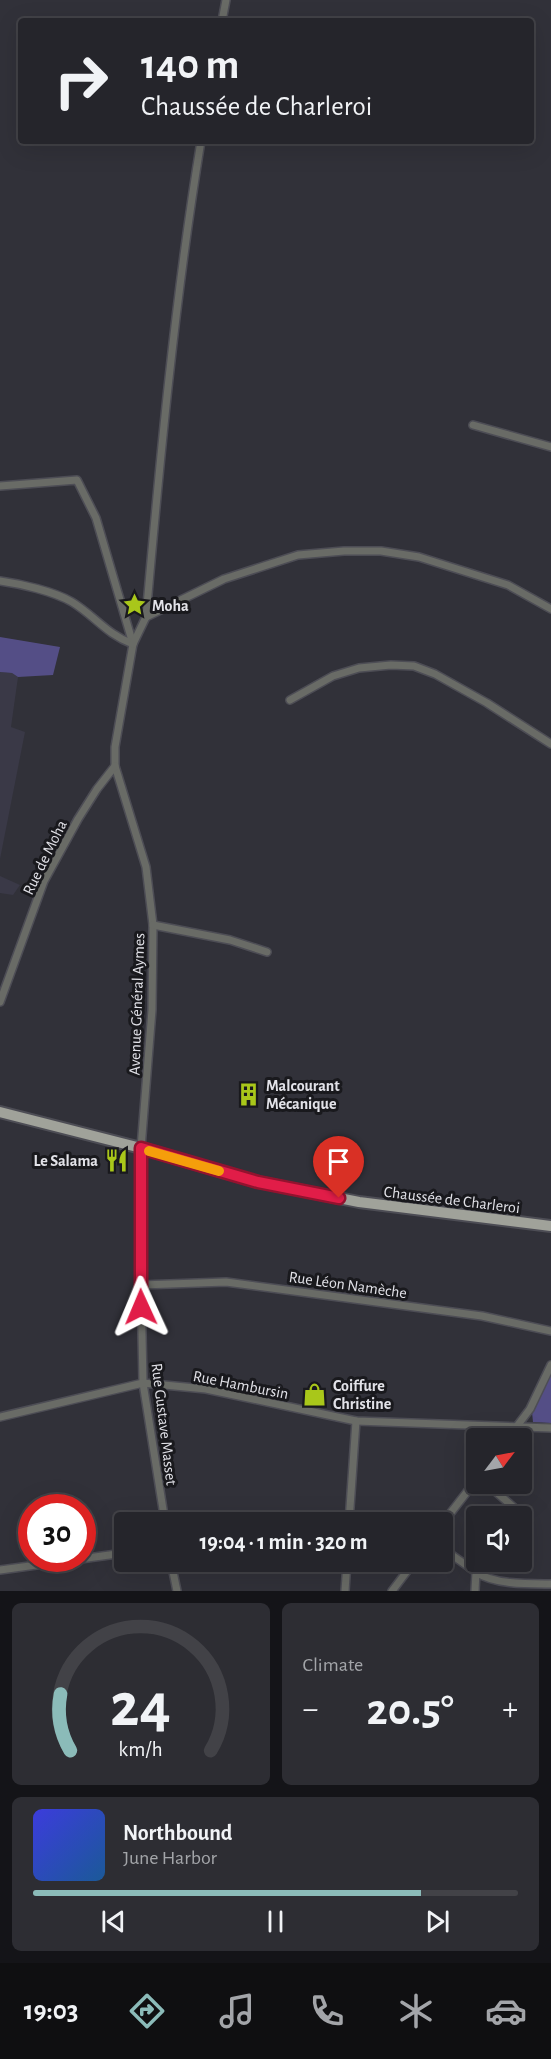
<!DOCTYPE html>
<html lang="en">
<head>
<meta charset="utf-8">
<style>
	:root { --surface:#25252b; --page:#2d2d33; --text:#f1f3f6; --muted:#a3a5a9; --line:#424247; --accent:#8bbbb9 }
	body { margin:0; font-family:"Alegreya Sans",sans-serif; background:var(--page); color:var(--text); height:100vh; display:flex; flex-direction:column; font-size:22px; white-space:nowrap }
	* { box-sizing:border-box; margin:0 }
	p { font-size:20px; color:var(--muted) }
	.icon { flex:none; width:33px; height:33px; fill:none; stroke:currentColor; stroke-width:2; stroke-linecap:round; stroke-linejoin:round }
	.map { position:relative; height:1591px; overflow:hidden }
	.details { display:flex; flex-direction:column; gap:12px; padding:12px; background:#141418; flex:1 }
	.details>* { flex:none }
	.top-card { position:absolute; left:18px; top:18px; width:516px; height:126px; border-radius:6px; box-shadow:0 6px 24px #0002,0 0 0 2px var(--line); background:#25252b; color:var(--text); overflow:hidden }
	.needle { width:39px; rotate:58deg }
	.tools { position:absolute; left:466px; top:1428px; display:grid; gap:12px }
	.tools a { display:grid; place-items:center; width:66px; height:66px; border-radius:6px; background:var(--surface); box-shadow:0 6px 24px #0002,0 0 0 2px var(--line); font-size:30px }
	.speed { position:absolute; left:18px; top:1494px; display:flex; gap:12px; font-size:30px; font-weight:700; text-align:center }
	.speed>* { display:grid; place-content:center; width:78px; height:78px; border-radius:50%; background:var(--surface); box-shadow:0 6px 24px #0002,0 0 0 2px var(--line); line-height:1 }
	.speed .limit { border:9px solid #d22; background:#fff; color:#111 }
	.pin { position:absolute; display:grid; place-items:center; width:51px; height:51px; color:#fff; margin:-62px -26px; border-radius:50% 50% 50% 0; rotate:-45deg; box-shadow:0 0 6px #0007 }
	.pin .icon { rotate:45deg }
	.me { position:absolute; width:66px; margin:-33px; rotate:359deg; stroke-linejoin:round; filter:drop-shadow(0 0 4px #0008) }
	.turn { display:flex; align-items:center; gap:21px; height:126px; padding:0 24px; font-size:27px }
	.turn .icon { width:78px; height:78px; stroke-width:2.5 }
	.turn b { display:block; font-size:42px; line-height:51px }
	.big { font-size:45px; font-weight:700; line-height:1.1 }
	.details .tile { flex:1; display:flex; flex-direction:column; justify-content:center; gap:9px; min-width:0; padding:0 21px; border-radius:9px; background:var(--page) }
	.details .dial { align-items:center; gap:0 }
	.dial svg { height:156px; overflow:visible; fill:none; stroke:var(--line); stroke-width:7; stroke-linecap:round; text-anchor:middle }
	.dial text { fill:var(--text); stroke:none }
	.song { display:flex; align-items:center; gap:18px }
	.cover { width:72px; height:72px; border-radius:9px; background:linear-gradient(135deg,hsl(240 70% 55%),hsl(210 70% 35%)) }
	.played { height:6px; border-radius:3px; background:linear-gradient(90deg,var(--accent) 80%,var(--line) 80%) }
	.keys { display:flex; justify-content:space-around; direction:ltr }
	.heat { display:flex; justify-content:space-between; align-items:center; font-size:33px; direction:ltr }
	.details .tiles { flex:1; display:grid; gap:12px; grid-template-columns:1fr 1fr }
	.tile:last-child { grid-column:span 2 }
	.trip { position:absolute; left:114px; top:1512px; width:339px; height:60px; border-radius:6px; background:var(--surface); box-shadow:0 6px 24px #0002,0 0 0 2px var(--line); font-weight:700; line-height:60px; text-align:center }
	.tab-bar { display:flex; height:96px; justify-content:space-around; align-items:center; background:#0f0f11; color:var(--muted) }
	.tab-bar .icon { width:42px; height:42px }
	.tab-bar .selected { color:var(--accent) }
	.tab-bar b { font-size:27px; color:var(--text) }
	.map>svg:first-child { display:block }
</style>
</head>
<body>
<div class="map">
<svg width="551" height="1591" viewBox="0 0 551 1591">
	<rect width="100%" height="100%" fill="#313139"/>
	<g fill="#3a3947">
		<path d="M0 672 12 673 18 677 11 727 25 732 0 859Z"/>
		<path d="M0 876 20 885 13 895 0 893Z"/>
	</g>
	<g fill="#544e86">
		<path d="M0 637 60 647 53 675 18 677 12 673 0 672Z"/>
		<path d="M551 1374V1423L533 1422 532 1412Z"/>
	</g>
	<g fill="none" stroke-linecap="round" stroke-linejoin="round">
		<defs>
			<g id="minor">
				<path d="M222 21 226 0"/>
				<path d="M473 425 551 447"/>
				<path d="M0 486 77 480 96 518 133 644 115 747V766L146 867 153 925 152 1010 141 1148V1285L143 1383 165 1522"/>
				<path d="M0 581C21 584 53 591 72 602 95 616 106 634 133 644"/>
				<path d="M146 617C160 458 175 298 201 141"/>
				<path d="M133 644 146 617 224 579 298 555 344 551H381L419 557 508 585 551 609"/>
				<path d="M290 700 333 676 359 668 391 665 414 666 435 674 487 703 551 744"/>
				<path d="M153 925 230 940 267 952"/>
				<path d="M0 1002 44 881 78 819 97 789 115 766"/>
				<path d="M141 1285 226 1282 482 1316 551 1331"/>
				<path d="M0 1417 143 1383 206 1389 356 1421 551 1428"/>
				<path d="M508 1438 530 1409 551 1365"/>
				<path d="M487 1484 527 1519 522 1538"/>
				<path d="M349 1522 356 1421"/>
				<path d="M442 1524 477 1479"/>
				<path d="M442 1548 476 1572 491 1562"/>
				<path d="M171 1562 177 1591"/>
				<path d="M0 1570 124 1553"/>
				<path d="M345 1591 347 1562"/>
				<path d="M392 1591 414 1562"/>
				<path d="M475 1591 476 1572C494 1585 530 1584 551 1584"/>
			</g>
			<path id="primary" d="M0 1112 141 1148 258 1182 359 1202 551 1226"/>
		</defs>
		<use href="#minor" stroke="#4d4d55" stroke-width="10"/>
		<use href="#primary" stroke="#4d4d55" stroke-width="14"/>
		<use href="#minor" stroke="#696b66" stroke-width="7"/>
		<use href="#primary" stroke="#a0a29a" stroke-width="10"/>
	</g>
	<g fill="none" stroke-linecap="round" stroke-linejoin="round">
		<defs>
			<path id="route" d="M141 1307V1148L258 1182 339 1198"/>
		</defs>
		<use href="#route" stroke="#92132f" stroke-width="15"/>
		<use href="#route" stroke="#e11d48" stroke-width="10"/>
		<path stroke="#f59e0b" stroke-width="10" d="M149 1151 219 1171"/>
	</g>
	<defs>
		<symbol id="sight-bare" viewBox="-9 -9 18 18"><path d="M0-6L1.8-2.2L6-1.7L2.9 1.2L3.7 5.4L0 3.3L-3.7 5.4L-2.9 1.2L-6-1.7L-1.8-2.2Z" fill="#a9c71a" stroke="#19191d" stroke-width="2.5" paint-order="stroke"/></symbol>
		<symbol id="building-bare" viewBox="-9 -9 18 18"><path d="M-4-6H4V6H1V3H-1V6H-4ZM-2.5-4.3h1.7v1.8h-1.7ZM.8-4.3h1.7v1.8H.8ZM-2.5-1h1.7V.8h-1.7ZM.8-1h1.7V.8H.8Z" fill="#a9c71a" stroke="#19191d" stroke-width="2.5" paint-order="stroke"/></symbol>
		<symbol id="restaurant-bare" viewBox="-9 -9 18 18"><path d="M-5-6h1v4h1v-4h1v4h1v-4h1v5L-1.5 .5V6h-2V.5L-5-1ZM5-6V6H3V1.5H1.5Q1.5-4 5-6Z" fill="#a9c71a" stroke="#19191d" stroke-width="2.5" paint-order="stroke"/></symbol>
		<symbol id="shop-bare" viewBox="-9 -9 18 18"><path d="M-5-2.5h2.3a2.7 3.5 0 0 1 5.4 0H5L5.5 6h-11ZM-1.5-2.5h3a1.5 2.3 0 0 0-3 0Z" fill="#a9c71a" stroke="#19191d" stroke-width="2.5" paint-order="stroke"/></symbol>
	</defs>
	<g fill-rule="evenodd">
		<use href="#sight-bare" x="118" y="588" width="33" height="33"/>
		<use href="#building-bare" x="232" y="1078" width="33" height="33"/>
		<use href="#restaurant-bare" x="100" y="1144" width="33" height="33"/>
		<use href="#shop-bare" x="298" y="1378" width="33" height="33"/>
	</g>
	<g text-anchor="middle" stroke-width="6" stroke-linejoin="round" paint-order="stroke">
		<g font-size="16" font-weight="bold" fill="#e2e2e8" stroke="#19191d" text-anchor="start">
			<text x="152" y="611">Moha</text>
			<text x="266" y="1091">Malcourant<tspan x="266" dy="18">Mécanique</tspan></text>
			<text x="98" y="1166" text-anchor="end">Le Salama</text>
			<text x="333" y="1391">Coiffure<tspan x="333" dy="18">Christine</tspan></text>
		</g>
		<g font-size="16" fill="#e2e2e8" stroke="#19191d">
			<text transform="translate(44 857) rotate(-64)" y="6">Rue de Moha</text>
			<text transform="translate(136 1004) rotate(-88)" y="6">Avenue Général Aymes</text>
			<text transform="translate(452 1199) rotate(7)" y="6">Chaussée de Charleroi</text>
			<text transform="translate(348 1284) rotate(8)" y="6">Rue Léon Namèche</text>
			<text transform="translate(241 1384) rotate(11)" y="6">Rue Hambursin</text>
			<text transform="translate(165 1424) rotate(83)" y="6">Rue Gustave Masset</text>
		</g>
	</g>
</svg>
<div class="tools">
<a><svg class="needle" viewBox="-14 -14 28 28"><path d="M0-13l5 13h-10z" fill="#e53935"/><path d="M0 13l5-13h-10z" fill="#a3a5a9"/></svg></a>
<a><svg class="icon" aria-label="sound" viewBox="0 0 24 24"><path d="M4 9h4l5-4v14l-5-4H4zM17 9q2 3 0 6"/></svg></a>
</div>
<div class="speed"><div class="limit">30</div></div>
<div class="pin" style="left:339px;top:1198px;background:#d93025"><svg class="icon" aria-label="arrive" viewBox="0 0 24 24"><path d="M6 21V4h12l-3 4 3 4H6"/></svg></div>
<svg class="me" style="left:141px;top:1307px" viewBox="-20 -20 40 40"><path d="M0-17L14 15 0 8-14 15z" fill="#e11d48" stroke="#fff" stroke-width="4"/></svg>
<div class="trip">19:04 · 1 min · 320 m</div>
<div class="top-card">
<div class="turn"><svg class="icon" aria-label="right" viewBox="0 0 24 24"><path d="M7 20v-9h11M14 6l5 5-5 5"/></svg><div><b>140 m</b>Chaussée de Charleroi</div></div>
</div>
</div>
<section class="details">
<div class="tiles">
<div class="tile dial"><svg viewBox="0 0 100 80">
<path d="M14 69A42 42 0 1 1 86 69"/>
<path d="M14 69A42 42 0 0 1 9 40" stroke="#8bbbb9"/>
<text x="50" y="56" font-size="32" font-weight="700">24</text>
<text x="50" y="72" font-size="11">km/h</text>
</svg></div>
<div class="tile"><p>Climate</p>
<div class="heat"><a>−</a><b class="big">20.5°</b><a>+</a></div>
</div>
<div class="tile">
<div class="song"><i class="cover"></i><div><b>Northbound</b><p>June Harbor</p></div></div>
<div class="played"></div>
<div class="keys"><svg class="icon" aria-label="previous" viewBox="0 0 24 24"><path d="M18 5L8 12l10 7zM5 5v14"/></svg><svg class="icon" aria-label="pause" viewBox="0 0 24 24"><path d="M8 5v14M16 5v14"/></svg><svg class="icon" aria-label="next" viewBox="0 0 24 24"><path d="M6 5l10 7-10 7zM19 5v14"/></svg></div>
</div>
</div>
</section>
<nav class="tab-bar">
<b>19:03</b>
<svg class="icon selected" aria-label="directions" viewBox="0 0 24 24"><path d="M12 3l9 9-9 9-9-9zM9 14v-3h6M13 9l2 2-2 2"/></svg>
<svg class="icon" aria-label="music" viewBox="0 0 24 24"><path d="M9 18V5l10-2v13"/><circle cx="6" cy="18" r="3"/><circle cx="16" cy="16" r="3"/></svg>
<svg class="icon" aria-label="phone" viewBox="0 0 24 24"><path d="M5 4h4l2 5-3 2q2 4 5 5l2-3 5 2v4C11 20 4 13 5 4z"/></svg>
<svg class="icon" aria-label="climate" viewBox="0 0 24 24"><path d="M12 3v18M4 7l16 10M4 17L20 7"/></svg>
<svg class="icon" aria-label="car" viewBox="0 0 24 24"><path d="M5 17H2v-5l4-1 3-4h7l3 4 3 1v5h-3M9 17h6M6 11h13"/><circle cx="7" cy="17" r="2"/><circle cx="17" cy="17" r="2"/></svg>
</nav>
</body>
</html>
